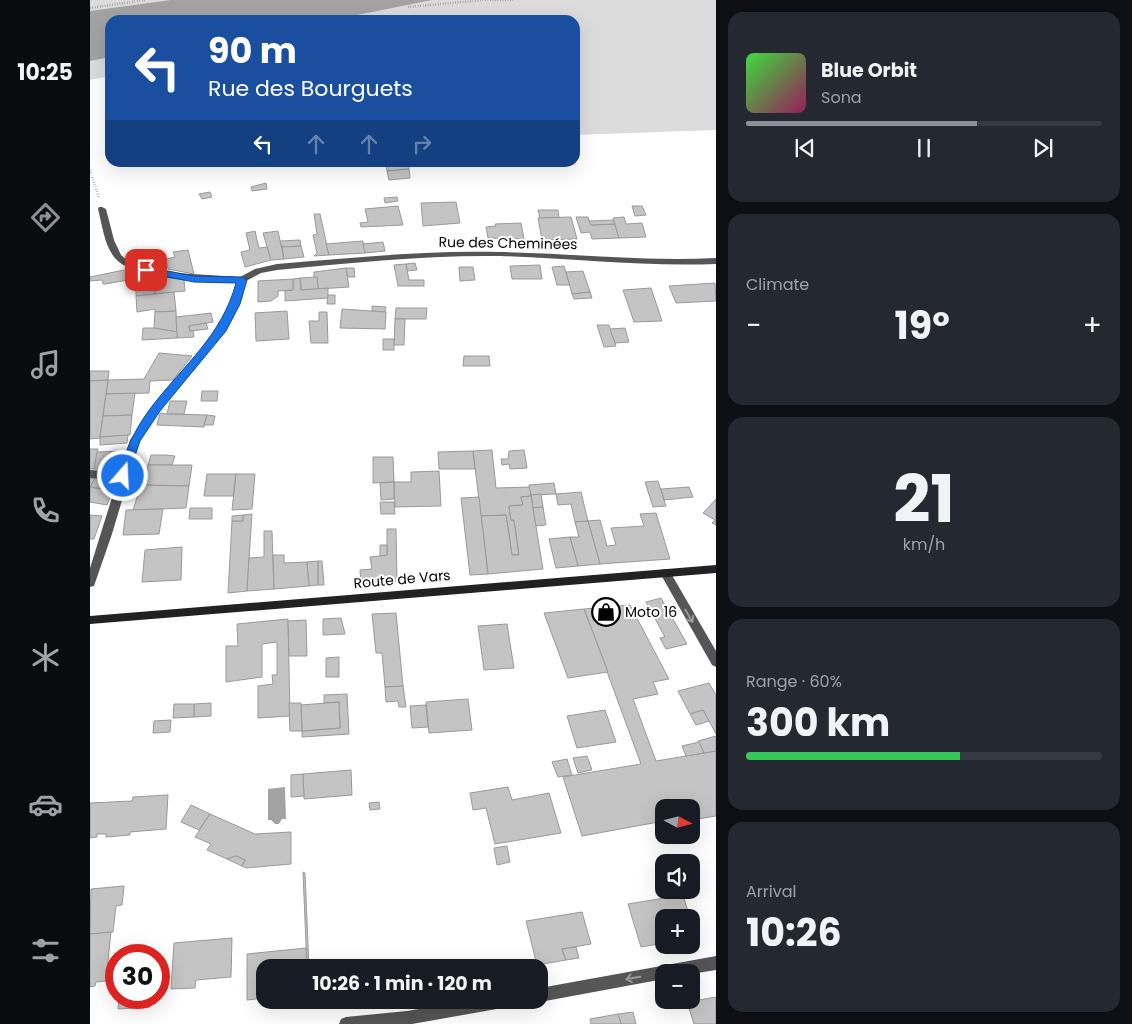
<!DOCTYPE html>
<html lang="en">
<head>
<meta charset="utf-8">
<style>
	:root { --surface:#171b24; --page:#242831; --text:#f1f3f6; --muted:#9ea1a6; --line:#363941; --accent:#8c9099 }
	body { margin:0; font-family:Poppins,sans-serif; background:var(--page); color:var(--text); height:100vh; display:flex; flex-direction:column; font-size:19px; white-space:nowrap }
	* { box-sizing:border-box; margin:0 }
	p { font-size:16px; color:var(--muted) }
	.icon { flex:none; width:28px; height:28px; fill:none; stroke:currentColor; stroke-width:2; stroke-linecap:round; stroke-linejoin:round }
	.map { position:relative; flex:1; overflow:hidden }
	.sheet { display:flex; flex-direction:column; gap:12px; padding:12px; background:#0d0f14; width:416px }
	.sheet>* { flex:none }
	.banner { position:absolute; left:15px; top:15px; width:475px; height:152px; border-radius:15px; box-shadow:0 5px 20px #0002; background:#1a4fa0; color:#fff; overflow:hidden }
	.needle { width:32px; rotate:97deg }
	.buttons { position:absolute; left:565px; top:799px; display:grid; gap:10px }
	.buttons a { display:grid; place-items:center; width:45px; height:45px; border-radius:10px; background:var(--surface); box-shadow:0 5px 20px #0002; font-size:25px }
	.speed { position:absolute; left:15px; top:944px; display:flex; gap:10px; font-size:25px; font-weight:700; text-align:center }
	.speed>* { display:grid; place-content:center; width:65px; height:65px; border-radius:50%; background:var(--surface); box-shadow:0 5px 20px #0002; line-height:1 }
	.speed .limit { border:8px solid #d22; background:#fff; color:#111 }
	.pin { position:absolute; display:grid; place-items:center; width:42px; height:42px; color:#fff; margin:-21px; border-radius:10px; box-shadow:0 2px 8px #0006 }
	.me { position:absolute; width:55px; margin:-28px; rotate:19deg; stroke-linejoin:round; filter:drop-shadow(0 0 4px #0008) }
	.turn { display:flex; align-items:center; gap:18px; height:105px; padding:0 20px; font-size:22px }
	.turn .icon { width:65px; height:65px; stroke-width:2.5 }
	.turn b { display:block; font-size:35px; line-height:42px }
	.lanes { display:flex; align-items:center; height:48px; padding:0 20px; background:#0003; justify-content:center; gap:25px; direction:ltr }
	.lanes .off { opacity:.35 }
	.big { font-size:38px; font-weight:700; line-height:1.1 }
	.sheet .widget { flex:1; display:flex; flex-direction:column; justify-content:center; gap:8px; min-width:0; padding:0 18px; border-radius:15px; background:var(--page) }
	.sheet .dial { align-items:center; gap:0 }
	.dial b { font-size:65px; line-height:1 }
	.song { display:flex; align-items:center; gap:15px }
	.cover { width:60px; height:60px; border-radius:8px; background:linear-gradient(135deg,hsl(120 70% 55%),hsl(330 70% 35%)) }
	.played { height:5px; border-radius:2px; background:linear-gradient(90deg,var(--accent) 65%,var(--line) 65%) }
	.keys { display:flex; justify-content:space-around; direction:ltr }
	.heat { display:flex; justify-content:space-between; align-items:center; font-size:28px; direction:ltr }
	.charge { height:8px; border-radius:4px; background:linear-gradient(90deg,#34c759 60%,var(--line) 0) }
	.trip { position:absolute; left:166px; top:959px; width:292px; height:50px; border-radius:15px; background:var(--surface); box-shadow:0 5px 20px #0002; font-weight:700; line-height:50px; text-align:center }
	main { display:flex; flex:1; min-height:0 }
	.menu { display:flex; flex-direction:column; width:90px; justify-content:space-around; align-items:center; background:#090b0e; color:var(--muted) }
	.menu .icon { width:35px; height:35px }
	.menu .active { color:var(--accent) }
	.menu b { font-size:22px; color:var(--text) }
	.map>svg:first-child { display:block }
</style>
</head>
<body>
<main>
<nav class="menu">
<b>10:25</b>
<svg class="icon active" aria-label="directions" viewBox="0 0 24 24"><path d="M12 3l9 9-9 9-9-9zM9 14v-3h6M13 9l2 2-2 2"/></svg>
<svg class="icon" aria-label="music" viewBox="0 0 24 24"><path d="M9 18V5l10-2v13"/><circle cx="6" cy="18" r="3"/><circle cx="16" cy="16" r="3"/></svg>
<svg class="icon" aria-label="phone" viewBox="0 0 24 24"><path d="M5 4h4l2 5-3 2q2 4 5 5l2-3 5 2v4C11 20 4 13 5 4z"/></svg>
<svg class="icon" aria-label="climate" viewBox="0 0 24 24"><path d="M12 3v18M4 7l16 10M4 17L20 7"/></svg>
<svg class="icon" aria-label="car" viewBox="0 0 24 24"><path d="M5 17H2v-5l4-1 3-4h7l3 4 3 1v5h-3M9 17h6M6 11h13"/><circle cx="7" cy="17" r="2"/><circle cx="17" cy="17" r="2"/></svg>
<svg class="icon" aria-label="filters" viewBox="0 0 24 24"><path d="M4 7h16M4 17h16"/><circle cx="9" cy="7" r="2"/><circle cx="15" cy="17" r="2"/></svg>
</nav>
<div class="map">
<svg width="626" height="1024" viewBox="0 0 626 1024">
	<rect width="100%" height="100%" fill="#fff"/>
	<path fill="#dcdcdc" d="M0 0H626V130L485 135V20H20V76L0 80Z"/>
	<g fill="#a3a3a3">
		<path d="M81 0H342L242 20H20V57L0 61V11Z"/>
		<path d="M195 787 196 819H192L189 824H185L181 820H178V789Z"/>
	</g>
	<g fill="#c4c4c4" stroke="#999">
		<path d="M319 164V169L297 171 296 166Z"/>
		<path d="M319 169 320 178 299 180 297 171Z"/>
		<path d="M176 183 177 189 162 191 161 187Z"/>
		<path d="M120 192 122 197 112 199 109 194Z"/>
		<path d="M307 197 308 201 295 203 294 198Z"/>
		<path d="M366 202 370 223 333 226 331 203Z"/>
		<path d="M308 206 313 225 271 227 270 223 278 222 275 209Z"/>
		<path d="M542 206H552L556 215 545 216Z"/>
		<path d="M448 210H468L469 218H450Z"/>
		<path d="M224 214H230L239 255 224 256 227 253 223 235 227 234Z"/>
		<path d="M481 217 487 239 452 240 448 218Z"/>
		<path d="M486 217H498L501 225 525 224 529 238 502 239 500 232 491 233Z"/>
		<path d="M534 217 536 224 552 223 556 237 529 238 523 218Z"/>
		<path d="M523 220 525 224 501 225 499 221Z"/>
		<path d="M431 223 434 239 398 238 396 227 406 226 405 224Z"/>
		<path d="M165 231 169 248 178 247 181 260 155 267 151 252 160 250 156 233Z"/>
		<path d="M188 231 194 259 181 260 173 233Z"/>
		<path d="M210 240 211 246 192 247 190 241Z"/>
		<path d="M273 241 275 253 239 255 236 244Z"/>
		<path d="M293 242 295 251 275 253 273 244Z"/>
		<path d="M211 246 214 257 194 259 192 247Z"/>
		<path d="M98 250 104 274 78 269 76 259 85 257 83 252Z"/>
		<path d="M325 263 327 270 317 271 316 264Z"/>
		<path d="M316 264 319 280H334V286H308L304 265Z"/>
		<path d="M450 265 452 279H422L420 266Z"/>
		<path d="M474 266 480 285H467L462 267Z"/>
		<path d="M369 267H383L385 280 370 281Z"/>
		<path d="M256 268 259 287 228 289 227 277 224 278V272Z"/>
		<path d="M256 268H264L265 277H258Z"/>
		<path d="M34 270 43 271V279L16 284H13L12 280 0 281V277Z"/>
		<path d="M493 271 500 292 482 294 476 272Z"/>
		<path d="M46 274 65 276V294L46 296Z"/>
		<path d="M65 276 94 280 95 291 65 294Z"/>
		<path d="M227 277 228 289 211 290 210 278Z"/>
		<path d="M210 278 211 290 238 288V298L195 301V291L203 290V279Z"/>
		<path d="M203 279V290L188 291V296L181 301 168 302V281Z"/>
		<path d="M625 283 626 301 586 303 579 286Z"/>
		<path d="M561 288 572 321 544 322 533 290Z"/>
		<path d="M84 292 86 311 65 312V309L47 312 46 296Z"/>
		<path d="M500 292 502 298 484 299 482 294Z"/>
		<path d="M238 295H245V304H237Z"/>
		<path d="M282 306 296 307 295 312H282Z"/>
		<path d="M306 308H337L336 319H305Z"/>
		<path d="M252 309 296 312 295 329 250 328Z"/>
		<path d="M86 311 87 332 64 328 65 312Z"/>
		<path d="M197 311 199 339 166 341 165 313Z"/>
		<path d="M229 312H237L238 343H221L219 321H229Z"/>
		<path d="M121 313 123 322 99 326 100 331 103 330 104 337 87 338 86 317Z"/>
		<path d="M305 319H315L314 345H304Z"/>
		<path d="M116 323 118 329 100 331 99 326Z"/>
		<path d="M507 325H519L526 346 514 347Z"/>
		<path d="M53 328H64L87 332V338L52 340Z"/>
		<path d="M535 328 539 342 525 343 520 329Z"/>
		<rect x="293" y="339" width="11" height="11"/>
		<path d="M69 353 102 356 83 380 60 381 59 393 16 394 18 380 54 379Z"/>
		<path d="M374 356H399L400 366H373Z"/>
		<path d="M0 371H19L18 380 0 381Z"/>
		<path d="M18 380 10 438 0 439V381Z"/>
		<path d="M112 391H128L127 401H111Z"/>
		<path d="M45 393 42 415 13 416 16 394Z"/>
		<path d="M80 401H97L94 414H77Z"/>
		<path d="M70 413 77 414 117 415 114 427 67 425Z"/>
		<path d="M42 415 40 435 10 437 13 416Z"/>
		<path d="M117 415 125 416 123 425H114Z"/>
		<path d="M38 435 37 443 10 445V437Z"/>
		<path d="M0 449H8L4 469H0Z"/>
		<path d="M402 450 406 488 440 487 441 496 431 497 433 505 419 506 421 520H424L429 555H422L416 515 391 516 383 451Z"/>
		<path d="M434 450 437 468 420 469 419 464 412 465 411 459H418L419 451Z"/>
		<path d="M34 451 30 469 27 470 4 469 7 452Z"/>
		<path d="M383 451 385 469H349L348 452Z"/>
		<path d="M61 455H76L85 456 82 465H58Z"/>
		<path d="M283 457H303L304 482 283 483Z"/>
		<path d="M58 465H102L99 486 51 485Z"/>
		<path d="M349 471 351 506 305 507 304 482H321V472Z"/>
		<path d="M117 474H146L143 496H114Z"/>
		<path d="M146 474H165L162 509 142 510Z"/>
		<path d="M0 478H5L0 487 18 490 17 493 21 494 17 505 0 502Z"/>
		<path d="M5 478 22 480 24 482 21 490 0 487Z"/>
		<path d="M568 481 576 506 563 507 555 482Z"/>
		<path d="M304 482V499L291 500 290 483Z"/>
		<path d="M464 483 466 494 441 495 439 485Z"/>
		<path d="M51 485 99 486 96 508 43 510Z"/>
		<path d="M599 487 603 497 574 500 571 489Z"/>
		<path d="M491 492 498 521 485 522 481 504 468 505 466 494Z"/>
		<path d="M451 494 453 507 443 508 441 495Z"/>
		<path d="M441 496 453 569 398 574 391 516 416 515 422 555H429L424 520H421L419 506 433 505 431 497Z"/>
		<path d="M389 497 398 574 380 575 371 498Z"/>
		<path d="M626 499V525L622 523 625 520 613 513Z"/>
		<path d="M290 502H304L305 514H291Z"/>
		<path d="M453 507 456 525 446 526 443 508Z"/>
		<path d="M100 508H122V519H99Z"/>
		<path d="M73 509 69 534 33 535 36 510Z"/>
		<path d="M566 513 580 559 510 564 498 521 510 520 517 546 526 545 521 528 554 526 550 514Z"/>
		<path d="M162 514 157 591 138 593 142 521H153V515Z"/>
		<path d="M0 515 12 516 4 539H0Z"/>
		<path d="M153 515V521H142V516Z"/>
		<path d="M498 521 510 564 488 566 480 537H489L485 522Z"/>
		<path d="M297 529H306L307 581 271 584 270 570 282 569 280 557 297 555Z"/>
		<path d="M174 531H182L184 589 157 591 159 558 174 557Z"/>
		<path d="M480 537 488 566 466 568 459 539Z"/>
		<path d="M290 545H297V555L290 556Z"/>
		<path d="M92 547 91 580 52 582 55 550Z"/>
		<path d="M183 555H194V563L217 562 219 586 184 589Z"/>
		<path d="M228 561H232L234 585H228Z"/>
		<path d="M228 561V585L219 586 217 562Z"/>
		<path d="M571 598 597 644 576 649 570 638 575 637 556 602Z"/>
		<path d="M540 605 579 679 563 682 568 694 543 699 566 761 626 751V816L601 820V808H574V821L492 836 473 777 551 764 494 609Z"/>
		<path d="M494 609 518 672 478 678 454 613Z"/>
		<path d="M306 613 313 686 295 687 292 653H286L282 614Z"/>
		<path d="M251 618 255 634 233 635V619Z"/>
		<path d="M198 619 200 716 168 718V686L183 684 182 675H187V642L172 644V677L136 682V646H148L147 624Z"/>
		<path d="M216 620 217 656H199L198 621Z"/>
		<path d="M417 624 424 668 394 670 388 626Z"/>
		<path d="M249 657V677H236V658Z"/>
		<path d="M619 683 626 695V734L613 710 600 714 588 691Z"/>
		<path d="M313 686 316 707H309L308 701 296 702 295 687Z"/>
		<path d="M257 694 259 734 212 737V731L250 728 249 702 234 703V695Z"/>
		<path d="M378 699 382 730 339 733 336 702Z"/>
		<path d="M249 702 250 728 212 731 211 705Z"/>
		<path d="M121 703V716L104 717V704Z"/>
		<path d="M199 703H211L212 731H200Z"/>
		<path d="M84 704H104V717L83 718Z"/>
		<path d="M336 705 338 727 322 728 320 706Z"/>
		<path d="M515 710 526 742 487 748 477 716Z"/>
		<path d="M613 710 619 721 606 725 600 714Z"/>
		<path d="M81 720 80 732 63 733 64 721Z"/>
		<path d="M626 736V751L614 753 608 741Z"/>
		<path d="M609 742 614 753 596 756 592 746Z"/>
		<path d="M497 756 502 770 488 773 483 758Z"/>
		<path d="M477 759 482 775 468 777 462 762Z"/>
		<path d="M261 770 262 795 214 799 213 774Z"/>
		<path d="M213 774 214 796 201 797V775Z"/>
		<path d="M418 787 422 800 459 793 471 833 405 844 396 808 383 810 380 793Z"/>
		<path d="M78 795 76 829 40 832V835L16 837V834H7V837L0 838V803L42 801 43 797Z"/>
		<path d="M289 802 290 809 280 810 279 803Z"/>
		<path d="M101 805 120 814 109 830 91 822Z"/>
		<path d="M120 814 165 834 201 832V864L156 868 152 866 155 860 146 856 137 859 117 850 121 844 105 837Z"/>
		<path d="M417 846 420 862 407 865 404 848Z"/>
		<path d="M146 856 155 860 152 866 137 859Z"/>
		<path d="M213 872 215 873 219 968H217Z"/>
		<path d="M34 886 32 905 26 906 23 932 0 934 1 889Z"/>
		<path d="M593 895 600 918H574V943L551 947 538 904Z"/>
		<path d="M492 912 501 944 472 949 476 960 447 965 436 921Z"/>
		<path d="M21 932 17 971 26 970V980L6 982 5 986 0 987V934Z"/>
		<path d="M142 938 141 977 106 980 105 988 81 989 84 943Z"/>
		<path d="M486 947 489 958 476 960 472 949Z"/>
		<path d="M216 948 217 968H175V998L157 1000V954Z"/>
		<path d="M626 997V1024H604L597 1002Z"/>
		<path d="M29 998H60V1007L28 1009Z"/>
		<path d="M543 1012 546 1024H531L528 1014Z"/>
		<path d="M528 1014 531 1024H501L500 1019Z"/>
	</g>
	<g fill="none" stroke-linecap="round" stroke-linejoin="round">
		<g stroke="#777" stroke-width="2.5" stroke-dasharray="0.5 2" stroke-linecap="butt">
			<path d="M318 7 393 0H425"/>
			<path d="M0 8 55 0"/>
			<path d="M0 170 9 198"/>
		</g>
		<path fill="#555" fill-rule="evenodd" d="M0 470 33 472 38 476 33 480 0 478Z"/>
		<g fill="#555" fill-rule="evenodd">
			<path d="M9 207H12L16 209 24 240 31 255 39 262 52 267 86 273 150 277 165 269 187 264C261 258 336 250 410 252 482 253 554 262 626 258V264C554 267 482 258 410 256 335 255 261 263 187 270L171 273 156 281 150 304 134 333 69 410 50 440 22 534 5 583 4 586 0 587V568L40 440 63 406 128 330 142 304 147 283C119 282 41 280 24 257 14 244 12 224 8 209Z"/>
			<path d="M575 569 579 570 626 651V667L622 665 570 573 571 570Z"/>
			<path d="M626 956V970L601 974V972H574V979L450 1002 446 1000H450V988Z"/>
			<path d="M380 1000H425L423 1005 418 1007 322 1024H249L251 1019 256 1017 317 1011Z"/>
		</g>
		<path fill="#222" fill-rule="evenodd" d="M626 565V573L0 624V616Z"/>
	</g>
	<defs><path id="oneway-shaft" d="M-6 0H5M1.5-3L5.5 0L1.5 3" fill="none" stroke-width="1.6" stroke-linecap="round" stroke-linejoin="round" transform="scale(1.25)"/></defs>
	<g stroke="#999">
		<use href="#oneway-shaft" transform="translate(599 616) rotate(60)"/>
		<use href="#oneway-shaft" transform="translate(543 978) rotate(170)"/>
	</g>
	<path fill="#1a73e8" stroke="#114b97" d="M56 267 104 276 152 277 157 280 150 304 136 331 70 411 50 441 38 476 33 480 27 476C37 448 45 428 63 405 95 364 132 335 146 283L104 282 53 272 51 270Z"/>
	<defs>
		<symbol id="shop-ring" viewBox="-11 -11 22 22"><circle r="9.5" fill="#fff" stroke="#000" stroke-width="1.5"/><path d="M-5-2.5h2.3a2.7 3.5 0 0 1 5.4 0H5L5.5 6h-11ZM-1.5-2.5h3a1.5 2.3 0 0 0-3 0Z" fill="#000"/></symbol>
	</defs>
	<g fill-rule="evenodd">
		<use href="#shop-ring" x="500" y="596" width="32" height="32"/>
	</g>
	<g text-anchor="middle" stroke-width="4" stroke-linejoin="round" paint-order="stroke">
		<g font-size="14" fill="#000" stroke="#fff">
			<text transform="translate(418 243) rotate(1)" y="5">Rue des Cheminées</text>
			<text transform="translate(312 579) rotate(-5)" y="5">Route de Vars</text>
		</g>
		<g font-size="14" fill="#000" stroke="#fff" text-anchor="start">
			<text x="535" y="617">Moto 16</text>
		</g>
	</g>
</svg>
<div class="buttons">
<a><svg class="needle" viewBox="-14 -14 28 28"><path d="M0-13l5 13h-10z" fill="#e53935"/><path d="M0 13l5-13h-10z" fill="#9ea1a6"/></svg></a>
<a><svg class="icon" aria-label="sound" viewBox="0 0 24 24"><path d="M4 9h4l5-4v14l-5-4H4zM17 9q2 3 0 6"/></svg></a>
<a>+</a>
<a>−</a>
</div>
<div class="speed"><div class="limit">30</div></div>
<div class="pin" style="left:56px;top:270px;background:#d93025"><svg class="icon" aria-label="arrive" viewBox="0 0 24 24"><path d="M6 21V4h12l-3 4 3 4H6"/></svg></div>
<svg class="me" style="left:33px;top:476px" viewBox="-20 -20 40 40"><circle r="17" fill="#1a73e8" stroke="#fff" stroke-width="3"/><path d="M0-11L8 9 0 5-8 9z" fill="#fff"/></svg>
<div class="trip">10:26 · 1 min · 120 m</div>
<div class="banner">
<div class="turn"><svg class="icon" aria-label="left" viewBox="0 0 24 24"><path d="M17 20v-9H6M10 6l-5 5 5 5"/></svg><div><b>90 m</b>Rue des Bourguets</div></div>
<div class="lanes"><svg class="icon" aria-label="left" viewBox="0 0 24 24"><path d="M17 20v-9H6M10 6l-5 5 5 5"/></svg><svg class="icon off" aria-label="ahead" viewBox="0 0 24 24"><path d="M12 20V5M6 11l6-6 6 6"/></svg><svg class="icon off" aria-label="ahead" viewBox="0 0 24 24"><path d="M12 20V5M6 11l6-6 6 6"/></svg><svg class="icon off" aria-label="right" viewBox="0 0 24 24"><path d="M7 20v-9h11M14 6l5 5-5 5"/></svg></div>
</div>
</div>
<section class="sheet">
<div class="widget">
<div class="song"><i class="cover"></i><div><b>Blue Orbit</b><p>Sona</p></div></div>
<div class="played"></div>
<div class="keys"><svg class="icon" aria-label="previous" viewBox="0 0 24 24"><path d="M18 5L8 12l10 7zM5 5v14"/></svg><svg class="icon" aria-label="pause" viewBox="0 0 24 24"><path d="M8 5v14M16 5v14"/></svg><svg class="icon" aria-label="next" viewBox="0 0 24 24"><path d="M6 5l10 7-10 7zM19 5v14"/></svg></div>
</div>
<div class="widget"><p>Climate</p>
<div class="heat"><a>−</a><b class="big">19°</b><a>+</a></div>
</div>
<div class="widget dial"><b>21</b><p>km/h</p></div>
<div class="widget"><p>Range · 60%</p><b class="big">300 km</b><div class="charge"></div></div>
<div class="widget"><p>Arrival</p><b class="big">10:26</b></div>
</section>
</main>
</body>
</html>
